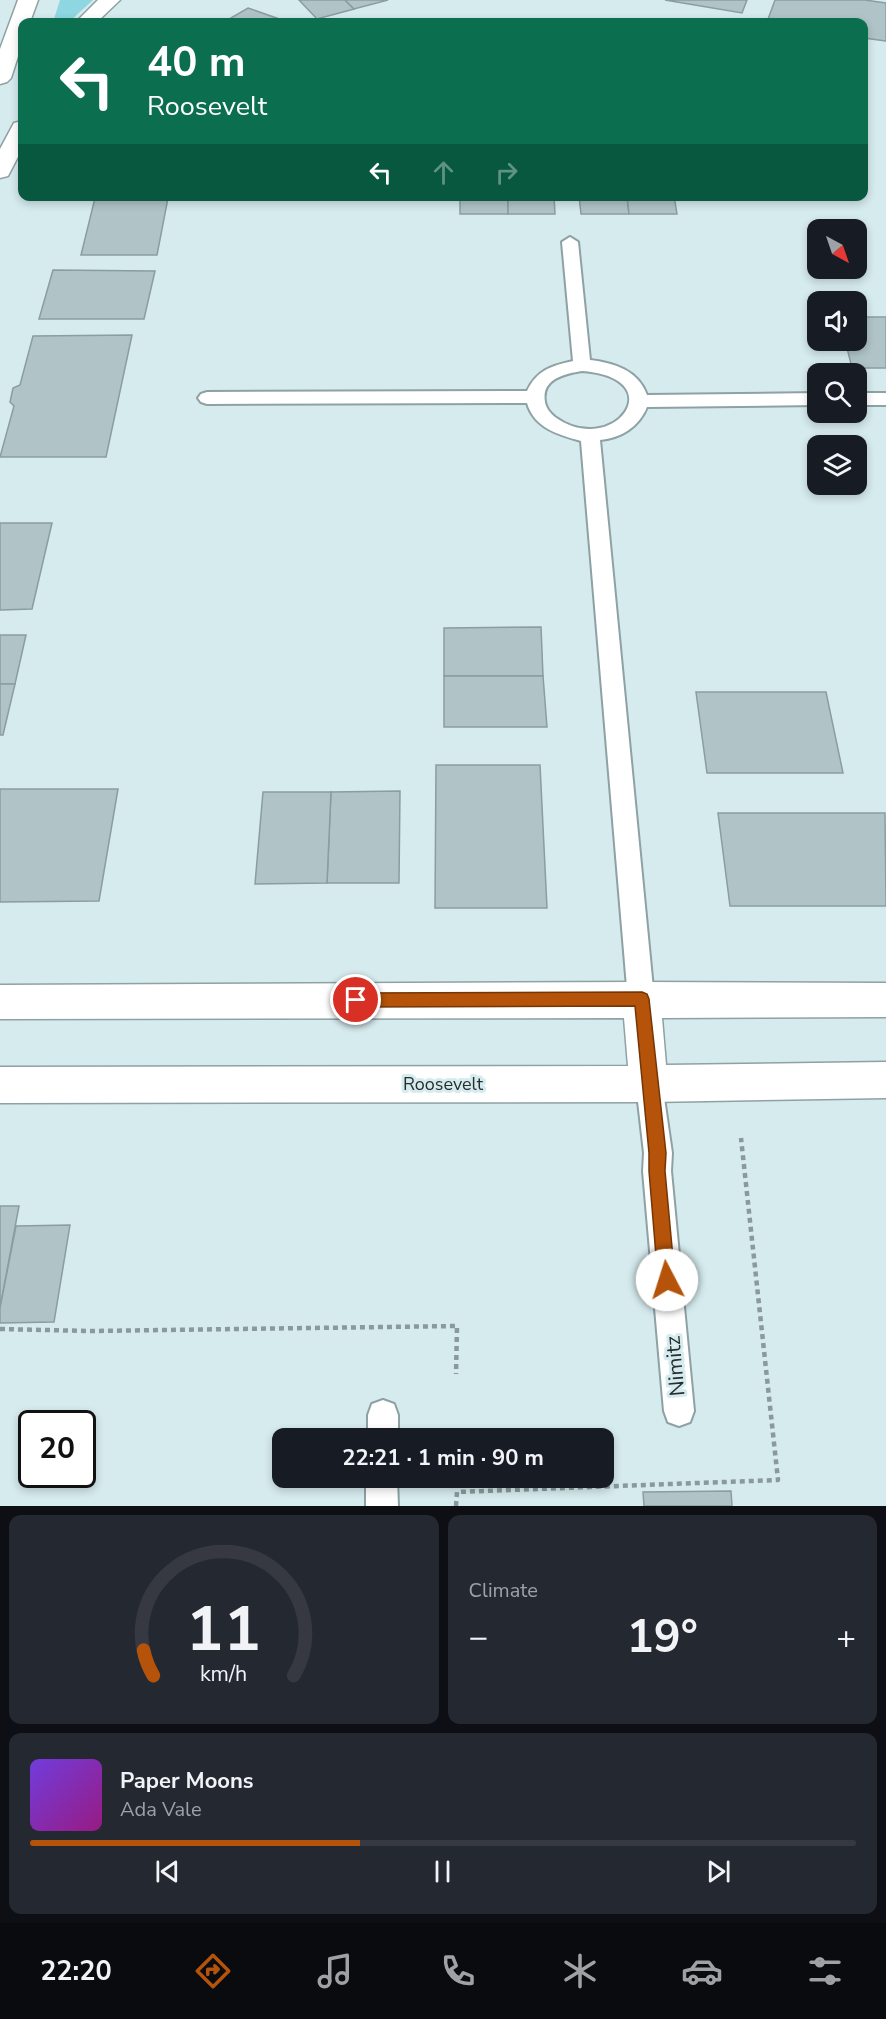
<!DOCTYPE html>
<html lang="en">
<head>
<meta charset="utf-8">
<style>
	:root { --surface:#171b24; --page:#242831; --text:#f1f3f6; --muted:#9ea1a6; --line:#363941; --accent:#b45309 }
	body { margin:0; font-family:"Nunito Sans",sans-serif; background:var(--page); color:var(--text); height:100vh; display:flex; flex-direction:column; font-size:22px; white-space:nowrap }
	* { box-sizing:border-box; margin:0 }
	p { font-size:20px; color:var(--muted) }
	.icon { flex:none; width:33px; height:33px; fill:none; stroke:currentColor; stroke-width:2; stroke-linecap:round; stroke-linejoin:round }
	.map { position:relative; height:1506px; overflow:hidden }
	.details { display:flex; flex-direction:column; gap:9px; padding:9px; background:#0d0f14; flex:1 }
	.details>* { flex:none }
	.top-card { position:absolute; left:18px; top:18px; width:850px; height:183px; border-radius:12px; box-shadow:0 3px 9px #0003; background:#0b6e4f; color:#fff; overflow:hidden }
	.needle { width:39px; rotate:140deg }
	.buttons { position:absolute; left:807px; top:219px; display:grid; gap:12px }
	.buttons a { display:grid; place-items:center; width:60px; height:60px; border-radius:12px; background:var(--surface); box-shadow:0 3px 9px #0003; font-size:30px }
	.speed { position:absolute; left:18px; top:1410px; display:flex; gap:12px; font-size:30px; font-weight:700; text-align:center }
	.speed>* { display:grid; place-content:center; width:78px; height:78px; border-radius:50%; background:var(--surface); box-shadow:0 3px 9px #0003; line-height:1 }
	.speed .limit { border:3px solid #111; border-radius:9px; background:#fff; color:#111 }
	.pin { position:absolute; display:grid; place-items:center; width:51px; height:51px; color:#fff; margin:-26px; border:3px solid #fff; border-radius:50%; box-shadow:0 2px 6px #0007 }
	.me { position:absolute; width:66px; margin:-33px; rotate:355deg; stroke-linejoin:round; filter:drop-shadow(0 0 4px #0008) }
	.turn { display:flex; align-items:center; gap:21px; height:126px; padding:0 30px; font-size:27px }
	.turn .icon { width:78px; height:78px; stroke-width:2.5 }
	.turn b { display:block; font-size:42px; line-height:51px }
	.lanes { display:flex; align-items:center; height:57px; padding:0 30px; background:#0003; justify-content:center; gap:30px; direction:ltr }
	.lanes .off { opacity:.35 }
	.big { font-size:45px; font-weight:700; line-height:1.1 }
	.details .widget { flex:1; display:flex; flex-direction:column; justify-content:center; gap:9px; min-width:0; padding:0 21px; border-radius:12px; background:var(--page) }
	.details .dial { align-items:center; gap:0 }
	.dial svg { height:156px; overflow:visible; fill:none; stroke:var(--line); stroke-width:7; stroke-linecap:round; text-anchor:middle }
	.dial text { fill:var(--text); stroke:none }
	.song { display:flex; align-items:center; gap:18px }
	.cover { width:72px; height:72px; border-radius:9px; background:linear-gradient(135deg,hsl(260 70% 55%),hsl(310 70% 35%)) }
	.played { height:6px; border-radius:3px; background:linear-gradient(90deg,var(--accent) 40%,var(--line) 40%) }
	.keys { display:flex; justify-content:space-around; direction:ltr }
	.heat { display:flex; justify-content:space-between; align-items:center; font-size:33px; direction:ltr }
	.details .tiles { flex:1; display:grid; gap:9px; grid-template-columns:1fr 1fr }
	.widget:last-child { grid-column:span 2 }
	.trip { position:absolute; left:272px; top:1428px; width:342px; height:60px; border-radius:12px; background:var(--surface); box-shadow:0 3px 9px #0003; font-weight:700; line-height:60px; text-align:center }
	.dock { display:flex; height:96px; justify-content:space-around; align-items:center; background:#090b0e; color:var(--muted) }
	.dock .icon { width:42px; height:42px }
	.dock .current { color:var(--accent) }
	.dock b { font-size:27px; color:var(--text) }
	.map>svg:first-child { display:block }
</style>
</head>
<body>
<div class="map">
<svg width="886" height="1506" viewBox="0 0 886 1506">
	<rect width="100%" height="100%" fill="#d6ebee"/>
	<path fill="#8ed6e2" d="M60 0H93L69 22H53Z"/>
	<g fill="#b0c4c8" stroke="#8a9da1" stroke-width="1.5">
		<path d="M299 0H345L354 9 317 19Z"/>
		<path d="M345 0H388L354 9Z"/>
		<path d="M665 0H747L742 13Z"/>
		<path d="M775 0H865L886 3V41L864 38V22H767Z"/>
		<path d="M248 8 288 22H224Z"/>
		<rect x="460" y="196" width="48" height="18"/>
		<path d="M508 196H554L555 214H508Z"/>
		<path d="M579 196H627L629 214H581Z"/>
		<path d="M627 196H674L677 214H629Z"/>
		<path d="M95 198H168L157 255H81Z"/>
		<path d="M53 270 155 271 144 319H39Z"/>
		<path d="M856 317H886V368H852L845 340H856Z"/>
		<path d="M132 335 106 457H0L14 406 10 402 13 388 20 385 33 336Z"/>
		<path d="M0 523H52L32 609 0 610Z"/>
		<path d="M541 627 543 676H444V628Z"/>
		<path d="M0 635H26L15 684H0Z"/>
		<path d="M444 676H543L547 727H444Z"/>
		<path d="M0 684H15L3 735H0Z"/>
		<path d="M696 692H826L843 773H707Z"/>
		<path d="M436 765H540L547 908H435Z"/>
		<path d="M0 789H118L99 901 0 902Z"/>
		<path d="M400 791 399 883H327L331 792Z"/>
		<path d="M263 792H331L327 883 255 884Z"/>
		<path d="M718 813H885L886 906H730Z"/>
		<path d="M0 1206H19L0 1308Z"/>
		<path d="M70 1225 54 1322 0 1323V1308L16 1226Z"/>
		<path d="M731 1491 732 1506H644L643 1492Z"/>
	</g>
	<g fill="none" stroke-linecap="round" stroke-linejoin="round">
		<defs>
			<g id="lane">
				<path d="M570 237 578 242 590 360C614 363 638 370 647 395L818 393V405L647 407C639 427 621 438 600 440L654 999 650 1007 641 1011 632 1007 628 999 581 441C559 435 534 428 527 403L207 404 201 402 198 398 201 394 207 392 527 391C537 370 551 366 573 361L562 242ZM582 371C674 378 613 459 555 417 550 413 546 408 545 402 541 379 564 374 582 371Z"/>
				<rect x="856" y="393" width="30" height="12"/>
				<path d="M649 1071 658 1075 662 1084 672 1153 671 1171 694 1411 690 1422 679 1426 668 1422 664 1411 643 1171 644 1153 636 1084 640 1075Z"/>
				<path d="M383 1400 394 1404 398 1415V1438H368V1415L372 1404Z"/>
				<path d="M366 1478H397L398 1506H366Z"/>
			</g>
			<path id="secondary" d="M641 982 886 983V1017L662 1018 666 1065 886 1062V1098L649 1102 0 1103V1067L628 1066 624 1018 0 1019V985Z"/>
			<path id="primary" d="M18 0H38L30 22H22V44L11 78 7 82 0 84V49Z"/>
			<g id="highway">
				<path d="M98 0H120L97 22H76Z"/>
				<path d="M22 121V149L8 176 0 178V149L14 123Z"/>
			</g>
		</defs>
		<use href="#lane" stroke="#8ea1a5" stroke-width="4"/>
		<use href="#secondary" stroke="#8ea1a5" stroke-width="3"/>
		<use href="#primary" stroke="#8ea1a5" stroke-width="3"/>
		<use href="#highway" stroke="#8ea1a5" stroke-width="3"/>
		<g stroke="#8a999b" stroke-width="4.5" stroke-dasharray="5 4" stroke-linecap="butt">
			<path d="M0 1329 91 1331 457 1326 456 1374"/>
			<path d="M456 1506 457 1492 778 1480 741 1138"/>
		</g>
		<use href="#lane" fill="#fff" fill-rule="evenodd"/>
		<use href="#secondary" fill="#fff" fill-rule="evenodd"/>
		<use href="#primary" fill="#fff" fill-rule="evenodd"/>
		<use href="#highway" fill="#fff" fill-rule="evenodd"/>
	</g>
	<path fill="#b45309" stroke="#753606" stroke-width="1.5" d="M642 992 647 994 649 999 666 1153 665 1171 675 1280 673 1286 667 1289 661 1286 658 1280 649 1171V1153L635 1006 356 1007 351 1005 349 1000 351 995 356 993Z"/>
	<g text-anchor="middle" stroke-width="6" stroke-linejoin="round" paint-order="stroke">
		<g font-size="18" fill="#262e2f" stroke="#d6ebee">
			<text x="443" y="1090">Roosevelt</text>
		</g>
		<g font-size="21" fill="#262e2f" stroke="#d6ebee">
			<text transform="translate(675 1366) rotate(-95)" y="7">Nimitz</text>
		</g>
	</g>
</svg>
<div class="buttons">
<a><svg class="needle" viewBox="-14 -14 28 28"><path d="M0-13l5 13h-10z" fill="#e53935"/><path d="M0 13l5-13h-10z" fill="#9ea1a6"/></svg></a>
<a><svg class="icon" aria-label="sound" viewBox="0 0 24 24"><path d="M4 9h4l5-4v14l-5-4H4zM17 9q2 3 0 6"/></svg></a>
<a><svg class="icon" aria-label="search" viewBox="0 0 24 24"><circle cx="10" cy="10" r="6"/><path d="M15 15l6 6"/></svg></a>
<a><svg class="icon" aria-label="layers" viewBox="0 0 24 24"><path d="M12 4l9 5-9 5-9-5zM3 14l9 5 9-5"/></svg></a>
</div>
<div class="speed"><div class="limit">20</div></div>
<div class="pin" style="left:356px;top:1000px;background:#d93025"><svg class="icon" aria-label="arrive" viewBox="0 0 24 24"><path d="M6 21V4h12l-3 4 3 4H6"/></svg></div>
<svg class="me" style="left:667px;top:1280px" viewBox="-20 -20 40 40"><circle r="19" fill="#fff"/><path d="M0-13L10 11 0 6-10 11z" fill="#b45309"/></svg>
<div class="trip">22:21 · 1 min · 90 m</div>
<div class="top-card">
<div class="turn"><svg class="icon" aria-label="left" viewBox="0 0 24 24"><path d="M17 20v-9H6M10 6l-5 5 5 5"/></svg><div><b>40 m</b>Roosevelt</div></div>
<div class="lanes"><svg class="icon" aria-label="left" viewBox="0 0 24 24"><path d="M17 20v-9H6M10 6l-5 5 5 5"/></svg><svg class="icon off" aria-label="ahead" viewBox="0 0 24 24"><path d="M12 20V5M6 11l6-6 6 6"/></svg><svg class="icon off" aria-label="right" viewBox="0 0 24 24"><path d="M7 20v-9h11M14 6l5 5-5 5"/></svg></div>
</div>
</div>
<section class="details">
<div class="tiles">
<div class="widget dial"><svg viewBox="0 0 100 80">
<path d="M14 69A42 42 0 1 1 86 69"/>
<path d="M14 69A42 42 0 0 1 9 56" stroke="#b45309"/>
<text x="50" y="56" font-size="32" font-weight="700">11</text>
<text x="50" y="72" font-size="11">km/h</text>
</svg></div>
<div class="widget"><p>Climate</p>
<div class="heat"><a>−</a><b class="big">19°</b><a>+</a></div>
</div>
<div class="widget">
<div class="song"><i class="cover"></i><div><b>Paper Moons</b><p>Ada Vale</p></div></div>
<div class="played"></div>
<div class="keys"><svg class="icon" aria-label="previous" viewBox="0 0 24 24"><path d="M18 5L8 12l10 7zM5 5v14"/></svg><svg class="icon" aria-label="pause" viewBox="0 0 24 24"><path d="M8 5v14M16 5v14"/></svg><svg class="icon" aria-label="next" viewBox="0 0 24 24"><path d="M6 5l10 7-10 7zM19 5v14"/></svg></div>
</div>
</div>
</section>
<nav class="dock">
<b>22:20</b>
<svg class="icon current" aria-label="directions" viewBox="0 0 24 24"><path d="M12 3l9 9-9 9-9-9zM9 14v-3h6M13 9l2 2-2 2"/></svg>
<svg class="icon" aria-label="music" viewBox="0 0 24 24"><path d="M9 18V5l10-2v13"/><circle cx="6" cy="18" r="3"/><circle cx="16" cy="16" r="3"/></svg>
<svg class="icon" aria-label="phone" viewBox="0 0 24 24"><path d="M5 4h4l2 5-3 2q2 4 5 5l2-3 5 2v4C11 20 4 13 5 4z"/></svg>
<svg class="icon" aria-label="climate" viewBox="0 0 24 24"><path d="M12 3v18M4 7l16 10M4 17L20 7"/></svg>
<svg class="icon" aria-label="car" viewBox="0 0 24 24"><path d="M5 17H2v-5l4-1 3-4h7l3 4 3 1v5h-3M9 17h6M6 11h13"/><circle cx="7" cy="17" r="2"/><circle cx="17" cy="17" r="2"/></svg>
<svg class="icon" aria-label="filters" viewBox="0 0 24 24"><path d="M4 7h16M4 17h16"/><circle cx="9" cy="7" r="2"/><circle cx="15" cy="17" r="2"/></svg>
</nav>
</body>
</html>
